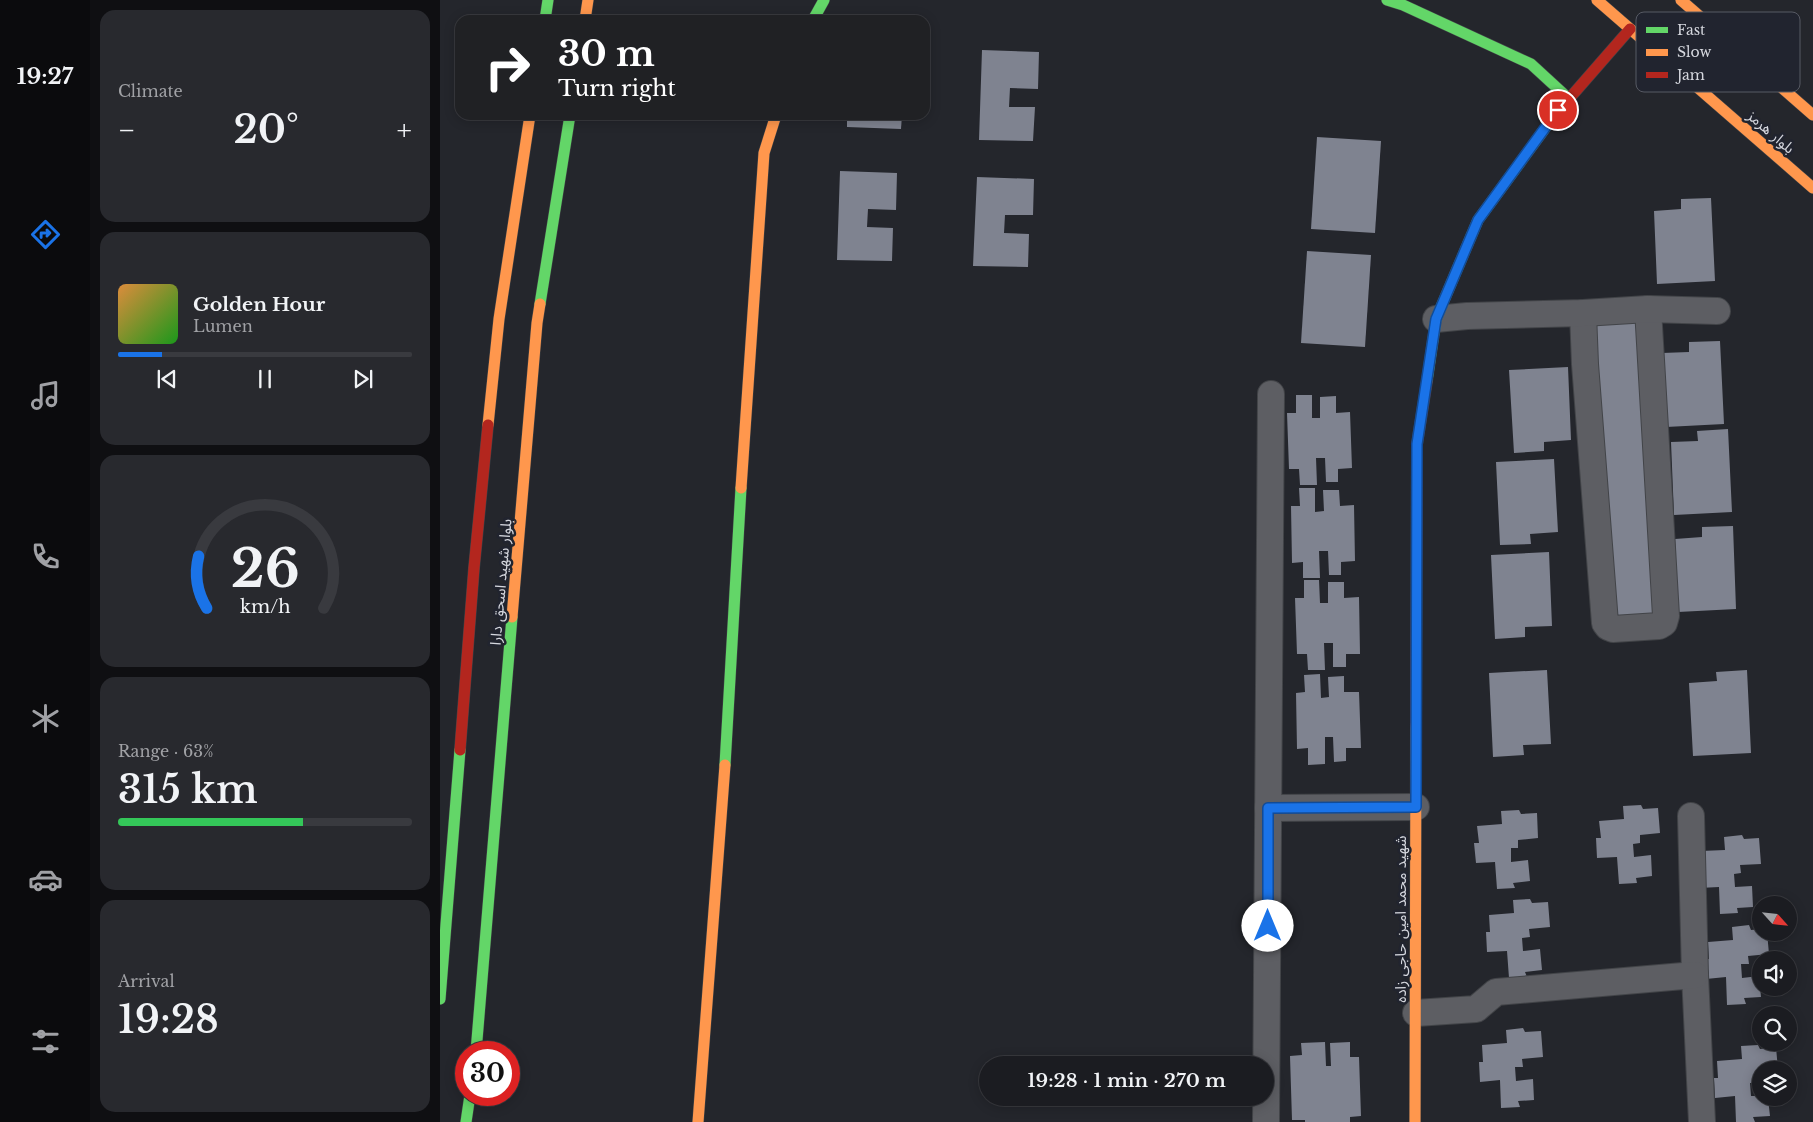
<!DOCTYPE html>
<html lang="en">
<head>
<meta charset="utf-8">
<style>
	:root { --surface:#1b1c21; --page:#28292e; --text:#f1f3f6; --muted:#a0a1a5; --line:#393a3f; --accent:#1a73e8 }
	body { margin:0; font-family:"Libre Baskerville","Noto Sans Arabic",serif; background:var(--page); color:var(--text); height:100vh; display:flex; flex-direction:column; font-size:19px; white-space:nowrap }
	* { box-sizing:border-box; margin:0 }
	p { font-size:16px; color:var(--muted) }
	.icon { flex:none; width:28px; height:28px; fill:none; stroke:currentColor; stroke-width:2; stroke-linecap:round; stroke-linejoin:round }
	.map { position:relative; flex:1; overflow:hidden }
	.sheet { display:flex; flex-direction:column; gap:10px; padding:10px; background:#0f0f12; width:350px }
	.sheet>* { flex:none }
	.hud { position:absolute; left:15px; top:15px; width:475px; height:105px; border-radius:15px; box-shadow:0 2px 12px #0003,0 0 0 1px var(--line); background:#202124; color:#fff; overflow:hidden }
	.needle { width:32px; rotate:117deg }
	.buttons { position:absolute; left:1312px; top:896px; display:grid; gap:10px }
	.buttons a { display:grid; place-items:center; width:45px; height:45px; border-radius:50%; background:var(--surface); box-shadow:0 2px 12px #0003,0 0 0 1px var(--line); font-size:25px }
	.speed { position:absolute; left:15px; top:1041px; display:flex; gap:10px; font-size:25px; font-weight:700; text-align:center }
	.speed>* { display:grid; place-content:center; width:65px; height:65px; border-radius:50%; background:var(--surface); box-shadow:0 2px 12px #0003,0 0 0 1px var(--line); line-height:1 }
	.speed .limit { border:8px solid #d22; background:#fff; color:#111 }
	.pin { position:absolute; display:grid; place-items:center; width:42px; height:42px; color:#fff; margin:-21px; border:2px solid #fff; border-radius:50%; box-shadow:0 1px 5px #0007 }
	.me { position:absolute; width:55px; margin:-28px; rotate:0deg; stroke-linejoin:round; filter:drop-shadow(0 0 4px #0008) }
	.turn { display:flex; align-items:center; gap:18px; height:105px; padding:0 20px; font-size:22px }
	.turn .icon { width:65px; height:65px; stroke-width:2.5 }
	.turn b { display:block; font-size:35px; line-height:42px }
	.big { font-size:38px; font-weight:600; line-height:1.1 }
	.sheet .tile { flex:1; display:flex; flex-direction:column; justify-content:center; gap:8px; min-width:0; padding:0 18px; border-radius:15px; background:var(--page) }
	.sheet .dial { align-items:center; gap:0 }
	.dial svg { height:130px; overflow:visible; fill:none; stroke:var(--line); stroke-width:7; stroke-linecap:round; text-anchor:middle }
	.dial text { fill:var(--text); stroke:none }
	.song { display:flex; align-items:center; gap:15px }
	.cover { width:60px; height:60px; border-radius:8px; background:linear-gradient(135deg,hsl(30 70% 55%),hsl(120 70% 35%)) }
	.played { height:5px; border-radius:2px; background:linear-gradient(90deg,var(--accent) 15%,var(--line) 15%) }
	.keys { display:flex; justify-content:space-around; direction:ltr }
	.heat { display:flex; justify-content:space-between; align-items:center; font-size:28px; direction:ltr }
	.charge { height:8px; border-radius:4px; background:linear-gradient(90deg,#34c759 63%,var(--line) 0) }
	.trip { position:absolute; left:539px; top:1056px; width:295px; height:50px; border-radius:25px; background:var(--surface); box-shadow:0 2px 12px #0003,0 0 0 1px var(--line); font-weight:600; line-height:50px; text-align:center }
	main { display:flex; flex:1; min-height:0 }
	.tabs { display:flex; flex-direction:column; width:90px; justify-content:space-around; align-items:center; background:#0b0b0d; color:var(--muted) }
	.tabs .icon { width:35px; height:35px }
	.tabs .current { color:var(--accent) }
	.tabs b { font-size:22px; color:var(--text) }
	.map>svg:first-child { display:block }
</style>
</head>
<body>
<main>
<nav class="tabs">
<b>19:27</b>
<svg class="icon current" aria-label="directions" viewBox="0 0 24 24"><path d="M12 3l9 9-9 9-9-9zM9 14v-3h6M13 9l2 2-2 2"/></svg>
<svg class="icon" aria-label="music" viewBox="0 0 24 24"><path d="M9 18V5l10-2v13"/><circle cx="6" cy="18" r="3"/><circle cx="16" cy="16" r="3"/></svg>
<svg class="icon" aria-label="phone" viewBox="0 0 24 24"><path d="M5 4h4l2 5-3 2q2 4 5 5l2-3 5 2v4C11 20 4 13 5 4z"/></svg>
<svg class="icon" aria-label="climate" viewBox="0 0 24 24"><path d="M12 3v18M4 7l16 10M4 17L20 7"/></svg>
<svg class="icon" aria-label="car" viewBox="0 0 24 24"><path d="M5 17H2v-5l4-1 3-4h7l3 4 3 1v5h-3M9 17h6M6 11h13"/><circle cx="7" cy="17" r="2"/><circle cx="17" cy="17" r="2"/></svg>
<svg class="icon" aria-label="filters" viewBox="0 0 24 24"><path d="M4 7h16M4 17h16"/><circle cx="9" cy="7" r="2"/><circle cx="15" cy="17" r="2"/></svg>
</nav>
<section class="sheet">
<div class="tile"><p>Climate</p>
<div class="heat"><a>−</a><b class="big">20°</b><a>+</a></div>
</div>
<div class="tile">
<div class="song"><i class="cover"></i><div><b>Golden Hour</b><p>Lumen</p></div></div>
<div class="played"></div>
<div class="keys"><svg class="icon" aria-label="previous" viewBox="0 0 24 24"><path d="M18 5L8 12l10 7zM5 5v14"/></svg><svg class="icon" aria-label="pause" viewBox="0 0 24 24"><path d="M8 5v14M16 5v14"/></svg><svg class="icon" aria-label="next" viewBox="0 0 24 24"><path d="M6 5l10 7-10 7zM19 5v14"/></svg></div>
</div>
<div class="tile dial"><svg viewBox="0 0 100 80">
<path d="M14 69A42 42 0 1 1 86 69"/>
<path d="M14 69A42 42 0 0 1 9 37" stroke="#1a73e8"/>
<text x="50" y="56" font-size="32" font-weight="700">26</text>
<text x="50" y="72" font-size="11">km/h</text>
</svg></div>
<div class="tile"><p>Range · 63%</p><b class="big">315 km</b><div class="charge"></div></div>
<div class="tile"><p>Arrival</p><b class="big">19:28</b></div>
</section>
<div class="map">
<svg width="1373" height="1122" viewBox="0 0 1373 1122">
	<rect width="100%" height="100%" fill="#24262c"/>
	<g fill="#7f8390">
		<path d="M542 50 599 52 598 89 570 88 569 107H595L593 141 539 140Z"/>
		<path d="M407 115H462L461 129 407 127Z"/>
		<path d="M877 137 941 141 935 233 871 229Z"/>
		<path d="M400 171 457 173 456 210 428 209 427 227 453 228 452 261 397 260Z"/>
		<path d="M537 177 594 179 593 215H565L564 233 589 234 588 267 533 266Z"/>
		<path d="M1271 198 1275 281 1217 284 1214 211 1241 209V199Z"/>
		<path d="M867 251 931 255 925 347 861 343Z"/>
		<path d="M1196 320 1216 615 1173 619 1149 324Z"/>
		<path d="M1280 341 1284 424 1226 427 1222 353 1249 352V342Z"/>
		<path d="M1128 367 1131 440 1104 442V451L1074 453 1069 370Z"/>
		<path d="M856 395H872V418H880V397L896 396V413L910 412 912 468 898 469V482H886L885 458H876L877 485H860L859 469H849L847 413H856Z"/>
		<path d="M1288 429 1292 512 1234 515 1231 442 1258 441 1257 431Z"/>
		<path d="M1114 459 1118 532 1090 534 1091 544 1060 545 1056 462Z"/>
		<path d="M859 488H875V512L884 511 883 490H899L900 506 914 505 915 561 901 562V575H889L888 551H879L880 578H863V562L852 563 851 506H860Z"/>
		<path d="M1293 526 1296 609 1238 612 1235 539 1262 537V527Z"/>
		<path d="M1109 552 1112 626 1085 627V637L1055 639 1051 555Z"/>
		<path d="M864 580H879L880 603H888V582H904V598L919 597 920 654H906V667H893V643H884L885 670H868L867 654H857L855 598H864Z"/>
		<path d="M1107 670 1111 744 1083 745 1084 755 1053 757 1049 673Z"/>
		<path d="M1307 670 1311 753 1253 756 1249 683 1277 681 1276 672Z"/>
		<path d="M880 674 881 698 889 697 888 677 904 676V692H919L921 748H906V761L894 762 893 737H885V764L868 765V748L857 749 856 693 865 692 864 675Z"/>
		<path d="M1201 805 1203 809 1218 808 1220 833 1200 835V843L1193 844 1194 857 1211 855 1212 876 1196 878 1197 883 1179 884 1177 857 1157 858 1156 838H1161L1159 821 1184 819 1183 806Z"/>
		<path d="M1079 810 1081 814 1097 813 1098 838 1078 840V848H1071V862L1088 860 1090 881 1073 883 1075 888 1057 889 1055 862 1036 863 1034 843H1039L1037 826 1062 824 1061 811Z"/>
		<path d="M1302 835 1304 839 1319 838 1321 864 1300 865 1301 873 1294 874 1295 887 1312 886 1313 907 1297 908 1298 913 1280 914 1279 887 1259 888 1261 851 1285 850 1284 837Z"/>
		<path d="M1090 899 1092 903 1108 902 1110 927 1089 929 1090 937 1082 938 1083 951 1100 949 1102 970 1085 972 1087 977 1069 978 1067 951 1047 952 1046 932H1050L1049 915 1074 913 1073 900Z"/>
		<path d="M1309 925 1311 930 1321 929V932H1327L1329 954 1308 956 1309 964H1301L1302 978 1319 976 1321 997 1304 998 1306 1004 1287 1005 1286 977 1266 979 1265 959H1269L1268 942 1293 940 1292 927Z"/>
		<path d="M1083 1028 1085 1032 1101 1031 1103 1057 1082 1059 1083 1067H1075L1076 1081 1093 1079 1094 1100 1078 1101 1080 1107 1061 1108 1060 1080 1040 1082 1039 1062H1043L1042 1045 1067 1043 1066 1030Z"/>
		<path d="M885 1042 886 1066H891L890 1043 910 1042V1057H919L921 1116 910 1117V1122H865V1120H852L850 1056 862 1055 861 1043Z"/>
		<path d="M1318 1045 1320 1049 1336 1047 1338 1070H1321V1074L1317 1075V1083H1310L1311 1096H1321V1098H1328L1330 1116 1313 1117 1315 1122H1296L1295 1096 1275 1098 1274 1078H1278L1277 1061 1302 1059 1301 1046Z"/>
	</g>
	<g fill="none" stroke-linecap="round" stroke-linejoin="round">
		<defs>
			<g id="street">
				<path d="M1143 313 1145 364 1165 623 1168 627 1173 629 1219 626 1224 623 1226 616 1208 309"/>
				<path d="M996 319 1027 316 1143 313 1208 309 1277 311"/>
				<path d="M828 808 976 807"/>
				<path d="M1251 816 1255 975 1262 1122"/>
				<path d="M976 1013 1036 1009 1056 992 1255 975"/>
				<path d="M826 1122 831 394"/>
			</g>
			<g id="fast">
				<path d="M947 0 963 5 1091 64 1128 98"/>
				<path d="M105 20 108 0"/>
				<path d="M373 20 384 0"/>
				<path d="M100 304 130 115"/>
				<path d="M987 381 996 319 1038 220 1114 116"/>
				<path d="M285 765 301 488"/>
				<path d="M0 999 20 750"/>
				<path d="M36 1052 72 617"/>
				<path d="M26 1122 30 1095"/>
			</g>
			<g id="slow">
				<path d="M1157 0 1373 188"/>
				<path d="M1241 0 1373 115"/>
				<path d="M145 20 148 0"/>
				<path d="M48 425 59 319 90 115"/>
				<path d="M301 488 324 153 336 115"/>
				<path d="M72 617 97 323 100 304"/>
				<path d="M258 1122 285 765"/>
				<path d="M975 1122 976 725"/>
			</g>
			<g id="jam">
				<path d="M1114 116 1190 29"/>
				<path d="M976 725 977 444 987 381"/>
				<path d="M20 750 34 568 48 425"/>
			</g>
		</defs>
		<use href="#street" stroke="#424448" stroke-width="28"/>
		<use href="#fast" stroke="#424448" stroke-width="12"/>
		<use href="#slow" stroke="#424448" stroke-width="12"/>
		<use href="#jam" stroke="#424448" stroke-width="12"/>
		<use href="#street" stroke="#5d5e63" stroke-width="26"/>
		<use href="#fast" stroke="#63d668" stroke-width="11"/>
		<use href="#slow" stroke="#ff974d" stroke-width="11"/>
		<use href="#jam" stroke="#b3261e" stroke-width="11"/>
	</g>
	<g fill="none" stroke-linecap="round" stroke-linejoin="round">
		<defs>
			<path id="route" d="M828 926V808L976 807 977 444 996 319 1038 220 1118 110"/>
		</defs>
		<use href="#route" stroke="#114b97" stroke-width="12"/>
		<use href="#route" stroke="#1a73e8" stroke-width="9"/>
	</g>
	<g text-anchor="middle" stroke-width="5" stroke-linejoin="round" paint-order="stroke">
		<g font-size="15" fill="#d5d7de" stroke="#21242f">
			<text transform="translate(1331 132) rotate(41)" y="5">بلوار هرمز</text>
			<text transform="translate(61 582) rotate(-85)" y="5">بلوار شهید اسحق دارا</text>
			<text transform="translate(961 919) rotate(-90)" y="5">شهید محمد امین حاجی زاده</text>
		</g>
	</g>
	<rect x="1196" y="12" width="164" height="80" rx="8" fill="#21242f" stroke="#575a64" stroke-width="1"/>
	<rect x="1206" y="27" width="22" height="6" fill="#63d668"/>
	<rect x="1206" y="49" width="22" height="7" fill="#ff974d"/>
	<rect x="1206" y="72" width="22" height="6" fill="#b3261e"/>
	<g font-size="14" fill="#d5d7de">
		<text x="1237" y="35">Fast</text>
		<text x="1237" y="57">Slow</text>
		<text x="1237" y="80">Jam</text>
	</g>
</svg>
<div class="buttons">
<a><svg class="needle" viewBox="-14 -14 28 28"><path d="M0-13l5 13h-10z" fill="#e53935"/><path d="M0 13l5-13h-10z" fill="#a0a1a5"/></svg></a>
<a><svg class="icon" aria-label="sound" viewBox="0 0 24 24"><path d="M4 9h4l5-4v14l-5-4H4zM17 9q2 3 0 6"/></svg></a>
<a><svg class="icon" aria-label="search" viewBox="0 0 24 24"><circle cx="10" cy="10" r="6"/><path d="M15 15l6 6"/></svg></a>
<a><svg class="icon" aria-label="layers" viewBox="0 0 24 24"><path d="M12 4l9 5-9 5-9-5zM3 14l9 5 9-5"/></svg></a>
</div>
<div class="speed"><div class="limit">30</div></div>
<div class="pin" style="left:1118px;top:110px;background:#d93025"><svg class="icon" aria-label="arrive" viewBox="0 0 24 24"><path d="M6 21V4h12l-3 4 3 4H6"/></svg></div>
<svg class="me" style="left:828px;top:926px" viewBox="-20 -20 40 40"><circle r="19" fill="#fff"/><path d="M0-13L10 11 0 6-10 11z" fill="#1a73e8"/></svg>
<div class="trip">19:28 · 1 min · 270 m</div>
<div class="hud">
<div class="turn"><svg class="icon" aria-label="right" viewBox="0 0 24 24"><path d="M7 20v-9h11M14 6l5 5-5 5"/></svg><div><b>30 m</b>Turn right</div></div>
</div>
</div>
</main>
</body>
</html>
